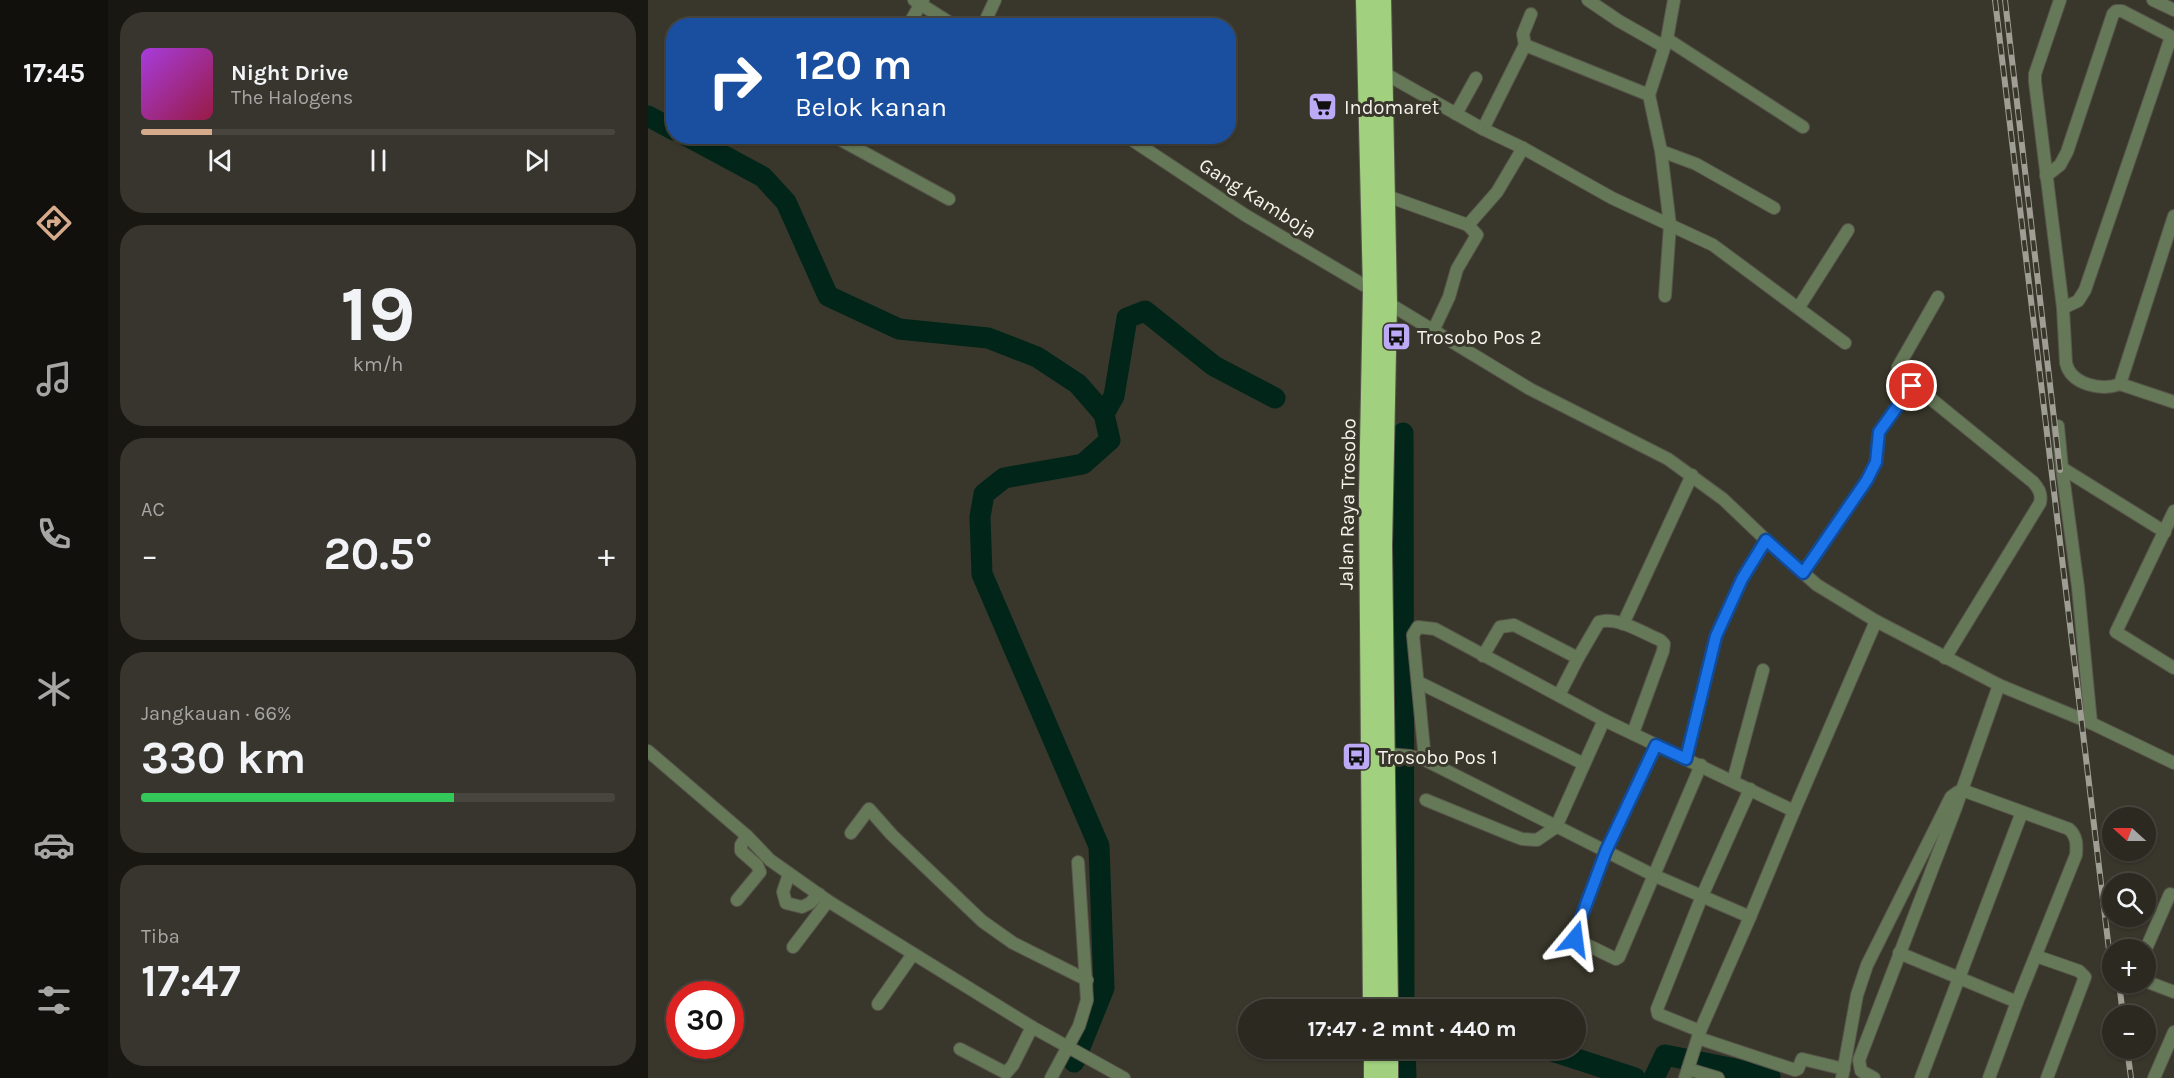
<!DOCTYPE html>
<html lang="id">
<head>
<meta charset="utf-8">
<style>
	:root { --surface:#2b2920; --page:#37352d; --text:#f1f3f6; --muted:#a6a6a5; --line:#47453e; --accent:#d6ab8b }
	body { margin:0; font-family:Karla,sans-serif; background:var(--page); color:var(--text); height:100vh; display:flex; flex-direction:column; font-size:22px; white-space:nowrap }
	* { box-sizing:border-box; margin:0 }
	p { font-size:20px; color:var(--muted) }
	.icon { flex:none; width:33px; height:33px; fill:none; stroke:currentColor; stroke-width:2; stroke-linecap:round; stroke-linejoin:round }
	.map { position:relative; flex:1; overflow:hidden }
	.side { display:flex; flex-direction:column; gap:12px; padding:12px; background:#181712; width:540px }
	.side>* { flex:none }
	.top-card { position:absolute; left:18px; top:18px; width:570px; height:126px; border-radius:24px; box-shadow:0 2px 4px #0004,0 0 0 2px var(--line); background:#1a4fa0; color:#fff; overflow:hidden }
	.needle { width:39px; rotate:291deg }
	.fabs { position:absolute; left:1454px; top:807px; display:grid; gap:12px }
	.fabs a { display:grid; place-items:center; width:54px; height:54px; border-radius:50%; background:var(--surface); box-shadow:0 2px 4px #0004,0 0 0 2px var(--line); font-size:30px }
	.speed { position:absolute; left:18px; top:981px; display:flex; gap:12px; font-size:30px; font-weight:700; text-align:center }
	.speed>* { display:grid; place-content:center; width:78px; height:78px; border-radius:50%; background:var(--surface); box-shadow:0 2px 4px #0004,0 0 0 2px var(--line); line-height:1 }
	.speed .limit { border:9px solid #d22; background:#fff; color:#111 }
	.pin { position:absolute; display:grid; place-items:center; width:51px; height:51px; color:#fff; margin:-26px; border:3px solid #fff; border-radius:50%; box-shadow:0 2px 6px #0007 }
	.me { position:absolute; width:66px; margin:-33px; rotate:16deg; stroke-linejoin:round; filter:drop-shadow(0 0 4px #0008) }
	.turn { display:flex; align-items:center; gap:21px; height:126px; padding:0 30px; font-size:27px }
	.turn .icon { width:78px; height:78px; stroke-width:2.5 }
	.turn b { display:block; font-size:42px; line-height:51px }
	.big { font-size:45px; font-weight:700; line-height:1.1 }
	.side .tile { flex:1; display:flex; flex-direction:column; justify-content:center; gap:9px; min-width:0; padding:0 21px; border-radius:24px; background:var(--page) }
	.side .dial { align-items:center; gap:0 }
	.dial b { font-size:78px; line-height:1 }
	.song { display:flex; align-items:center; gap:18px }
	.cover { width:72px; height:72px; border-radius:9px; background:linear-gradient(135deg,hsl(280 70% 55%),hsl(340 70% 35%)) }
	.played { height:6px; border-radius:3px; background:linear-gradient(90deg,var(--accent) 15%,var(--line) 15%) }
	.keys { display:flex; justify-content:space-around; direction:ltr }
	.heat { display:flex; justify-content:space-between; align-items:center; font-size:33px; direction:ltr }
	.charge { height:9px; border-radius:4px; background:linear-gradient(90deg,#34c759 66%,var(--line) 0) }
	.trip { position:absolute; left:590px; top:999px; width:348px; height:60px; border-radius:30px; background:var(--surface); box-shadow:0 2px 4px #0004,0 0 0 2px var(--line); font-weight:700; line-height:60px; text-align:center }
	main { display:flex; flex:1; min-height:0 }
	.menu { display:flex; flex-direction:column; width:108px; justify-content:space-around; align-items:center; background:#11100d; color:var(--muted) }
	.menu .icon { width:42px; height:42px }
	.menu .current { color:var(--accent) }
	.menu b { font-size:27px; color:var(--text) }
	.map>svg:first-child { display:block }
</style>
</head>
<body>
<main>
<nav class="menu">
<b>17:45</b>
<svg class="icon current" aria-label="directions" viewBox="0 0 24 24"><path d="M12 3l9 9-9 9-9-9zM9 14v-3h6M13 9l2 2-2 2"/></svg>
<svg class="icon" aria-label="music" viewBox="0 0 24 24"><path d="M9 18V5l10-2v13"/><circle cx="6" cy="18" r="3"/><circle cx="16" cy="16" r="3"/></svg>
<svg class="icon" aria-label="phone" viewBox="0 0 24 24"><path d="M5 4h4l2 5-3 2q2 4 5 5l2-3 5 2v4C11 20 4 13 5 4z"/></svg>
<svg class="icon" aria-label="climate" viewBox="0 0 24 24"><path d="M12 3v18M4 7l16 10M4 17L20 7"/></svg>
<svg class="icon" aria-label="car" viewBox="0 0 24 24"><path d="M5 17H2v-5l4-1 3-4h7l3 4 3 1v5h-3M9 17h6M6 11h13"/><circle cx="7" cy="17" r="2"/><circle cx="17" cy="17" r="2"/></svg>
<svg class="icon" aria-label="filters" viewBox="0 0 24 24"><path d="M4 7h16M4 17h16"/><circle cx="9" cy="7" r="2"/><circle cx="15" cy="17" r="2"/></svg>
</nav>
<section class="side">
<div class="tile">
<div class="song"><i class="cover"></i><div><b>Night Drive</b><p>The Halogens</p></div></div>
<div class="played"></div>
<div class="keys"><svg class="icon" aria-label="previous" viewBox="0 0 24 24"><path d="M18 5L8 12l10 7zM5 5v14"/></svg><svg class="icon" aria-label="pause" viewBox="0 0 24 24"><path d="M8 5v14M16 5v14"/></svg><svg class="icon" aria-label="next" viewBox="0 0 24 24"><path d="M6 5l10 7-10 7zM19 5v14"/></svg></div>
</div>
<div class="tile dial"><b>19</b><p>km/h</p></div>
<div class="tile"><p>AC</p>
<div class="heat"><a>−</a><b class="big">20.5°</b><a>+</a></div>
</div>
<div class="tile"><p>Jangkauan · 66%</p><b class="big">330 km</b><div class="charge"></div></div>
<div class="tile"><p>Tiba</p><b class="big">17:47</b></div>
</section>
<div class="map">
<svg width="1526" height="1078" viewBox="0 0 1526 1078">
	<rect width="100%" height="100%" fill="#39372b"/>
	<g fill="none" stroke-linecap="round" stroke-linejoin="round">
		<g stroke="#012519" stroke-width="21">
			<path d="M0 116 26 130"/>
			<path d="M39 136 115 177 138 202 180 296 251 329 340 338 389 357 430 384 456 414 462 440 435 464 356 478 336 494 332 517 334 574 451 846 456 988 426 1062"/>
			<path d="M456 414 466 396 479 318 497 311 566 366 627 398"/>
			<path d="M755 433 756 1010"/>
			<path d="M757 1048 758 1078"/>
			<path d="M895 1048 987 1078"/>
			<path d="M1006 1078 1017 1055 1122 1076V1078"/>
		</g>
		<defs>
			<g id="minor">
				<path d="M266 0 307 26"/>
				<path d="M940 0 971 21 1015 46"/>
				<path d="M1412 0 1387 74V82L1415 308 1418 363C1423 385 1454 391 1472 384L1526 216"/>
				<path d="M1505 0 1526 10"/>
				<path d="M260 26 275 0"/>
				<path d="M335 26 347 0"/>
				<path d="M1019 39 1026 0"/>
				<path d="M877 45 875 34 883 14"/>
				<path d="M736 73 835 129 875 148 964 198 1065 245 1197 343"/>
				<path d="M1001 95 1013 151 1022 225 1017 296"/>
				<path d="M808 114 828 78"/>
				<path d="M835 129 877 45 1001 95 1019 39 1155 127"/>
				<path d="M192 136 193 140 301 199"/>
				<path d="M478 136 597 215 724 290"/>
				<path d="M1013 151 1048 164 1126 208"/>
				<path d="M1398 176 1412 165 1419 152 1465 14 1468 11H1474L1526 38"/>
				<path d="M739 196 820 225 849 192 875 148"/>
				<path d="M1290 297 1250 367V372L1385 482C1391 489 1394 494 1392 503L1297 658"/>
				<path d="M740 303 882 389 1020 459 1075 499 1118 540 1169 585 1228 621 1351 685 1443 723 1526 763"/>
				<path d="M1151 307 1200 230"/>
				<path d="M1415 308 1430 301 1437 290 1523 37"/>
				<path d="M785 331 801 297 809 269 829 235 820 225"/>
				<path d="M1472 384 1526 402"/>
				<path d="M1410 426 1414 468 1430 587 1443 723"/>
				<path d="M1414 468 1517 532"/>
				<path d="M1526 511 1468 632 1526 668"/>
				<path d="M1155 573 1219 480 1228 462 1231 432 1264 385"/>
				<path d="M975 624 1044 475"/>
				<path d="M835 656 852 627 866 625 930 658"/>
				<path d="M770 682 936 764"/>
				<path d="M911 695 930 658 951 622C969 616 995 633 1012 640L1016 644 1015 651 985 733"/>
				<path d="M1008 745 958 851 927 934 928 939 931 941 968 959 971 957 1053 765"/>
				<path d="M0 751 99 836 122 860 180 901 384 1027 476 1078"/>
				<path d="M738 754 762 756 777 760 1005 875 1102 917 1052 1031 1037 1078"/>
				<path d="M1038 759 1068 636 1094 579 1118 540"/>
				<path d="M777 760 765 635 770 627 787 629 956 720 1146 811 1102 917"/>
				<path d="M1085 781 1115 670"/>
				<path d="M1314 790 1421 829C1429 836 1429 845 1428 855L1369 1002 1341 1078"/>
				<path d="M778 800 861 834 874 839 889 840 908 827 956 720"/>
				<path d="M1146 811 1228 621"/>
				<path d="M203 833 221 809 244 835 334 921 365 943 439 980"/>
				<path d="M141 874 135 892 138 903 154 907 162 903 171 894"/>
				<path d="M89 900 112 872 109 865 93 851V845L99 836"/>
				<path d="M145 947 180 901"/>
				<path d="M1497 951 1522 894"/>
				<path d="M1251 953 1369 1002"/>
				<path d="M1388 956 1431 971 1437 977 1399 1078"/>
				<path d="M1497 981 1526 992"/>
				<path d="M230 1004 265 954"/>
				<path d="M1052 1031 1010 1014 1009 1009 1054 896 1102 789"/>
				<path d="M1050 1038 1147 1070 1150 1069 1154 1059 1196 1069"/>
				<path d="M312 1049 358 1073 365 1065 384 1027"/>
				<path d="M1040 1069 1070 1078"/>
				<path d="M403 1078 431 1026 439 1000 430 862"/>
				<path d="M1194 1078 1209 995 1219 965 1303 797 1310 792"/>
				<path d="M1226 1078 1213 1071 1211 1060 1308 807 1351 685"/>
				<path d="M1273 1078 1374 812"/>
				<path d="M1506 1078 1526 1032"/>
			</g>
			<g id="highway">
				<path d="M717 0 724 290 720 496 724 1010"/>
				<path d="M734 0 740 303 735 546 741 1010"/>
				<path d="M725 1048V1078"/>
				<path d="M741 1078V1048"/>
			</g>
		</defs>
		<use href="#minor" stroke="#57554a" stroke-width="14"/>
		<use href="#highway" stroke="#57554a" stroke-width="20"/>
		<use href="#minor" stroke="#657857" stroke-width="12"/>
		<use href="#highway" stroke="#a1d07f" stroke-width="18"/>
		<defs>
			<g id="rail">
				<path d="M1347 0 1464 975"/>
				<path d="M1357 0 1412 470"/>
				<path d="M1471 982 1475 1016"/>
				<path d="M1479 1048 1483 1078"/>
			</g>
		</defs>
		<use href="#rail" stroke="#9f9e94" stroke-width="6"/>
		<use href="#rail" stroke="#39372b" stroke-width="4" stroke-dasharray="11" stroke-linecap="butt"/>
	</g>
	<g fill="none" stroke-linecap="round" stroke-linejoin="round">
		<defs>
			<path id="route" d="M927 939V934L958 851 1008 745 1038 759 1068 636 1094 579 1118 540 1155 573 1219 480 1228 462 1231 432 1264 386"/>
		</defs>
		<use href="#route" stroke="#114b97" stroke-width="15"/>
		<use href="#route" stroke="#1a73e8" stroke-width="10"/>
	</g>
	<defs>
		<symbol id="supermarket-square" viewBox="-11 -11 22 22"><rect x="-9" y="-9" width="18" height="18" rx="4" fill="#bcaaf6" stroke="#39372b"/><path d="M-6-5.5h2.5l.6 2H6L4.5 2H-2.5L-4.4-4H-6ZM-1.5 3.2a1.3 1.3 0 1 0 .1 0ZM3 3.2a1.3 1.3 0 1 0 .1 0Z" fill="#111"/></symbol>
		<symbol id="bus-square" viewBox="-11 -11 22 22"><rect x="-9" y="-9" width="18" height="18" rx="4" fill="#bcaaf6" stroke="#39372b"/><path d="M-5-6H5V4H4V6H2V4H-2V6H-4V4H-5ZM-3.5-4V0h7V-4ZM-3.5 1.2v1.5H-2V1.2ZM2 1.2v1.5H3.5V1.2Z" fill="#111"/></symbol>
	</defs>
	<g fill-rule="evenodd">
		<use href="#supermarket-square" x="658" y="90" width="33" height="33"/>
		<use href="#bus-square" x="732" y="320" width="33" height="33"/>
		<use href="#bus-square" x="692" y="740" width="33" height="33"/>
	</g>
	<g text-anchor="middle" stroke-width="6" stroke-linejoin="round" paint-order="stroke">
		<g font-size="20" fill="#f5f4ec" stroke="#39372b" text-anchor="start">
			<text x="696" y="114">Indomaret</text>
			<text x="769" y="344">Trosobo Pos 2</text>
			<text x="730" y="764">Trosobo Pos 1</text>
		</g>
		<g font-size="20" fill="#f5f4ec" stroke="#39372b">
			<text transform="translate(610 198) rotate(32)" y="7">Gang Kamboja</text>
			<text transform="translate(699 504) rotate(-89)" y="7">Jalan Raya Trosobo</text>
		</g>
	</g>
</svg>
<div class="fabs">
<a><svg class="needle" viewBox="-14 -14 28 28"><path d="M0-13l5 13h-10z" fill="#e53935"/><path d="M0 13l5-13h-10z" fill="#a6a6a5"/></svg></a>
<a><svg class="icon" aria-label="search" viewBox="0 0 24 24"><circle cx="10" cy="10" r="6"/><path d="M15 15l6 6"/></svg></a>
<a>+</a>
<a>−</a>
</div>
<div class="speed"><div class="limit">30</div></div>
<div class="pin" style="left:1264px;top:386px;background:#d93025"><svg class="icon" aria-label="arrive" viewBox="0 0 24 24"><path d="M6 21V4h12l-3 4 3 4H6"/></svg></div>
<svg class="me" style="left:927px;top:939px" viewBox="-20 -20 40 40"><path d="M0-17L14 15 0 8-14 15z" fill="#1a73e8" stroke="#fff" stroke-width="4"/></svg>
<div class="trip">17:47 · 2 mnt · 440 m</div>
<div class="top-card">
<div class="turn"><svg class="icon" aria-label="right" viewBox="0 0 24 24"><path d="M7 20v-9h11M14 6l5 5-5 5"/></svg><div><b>120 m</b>Belok kanan</div></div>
</div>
</div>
</main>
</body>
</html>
